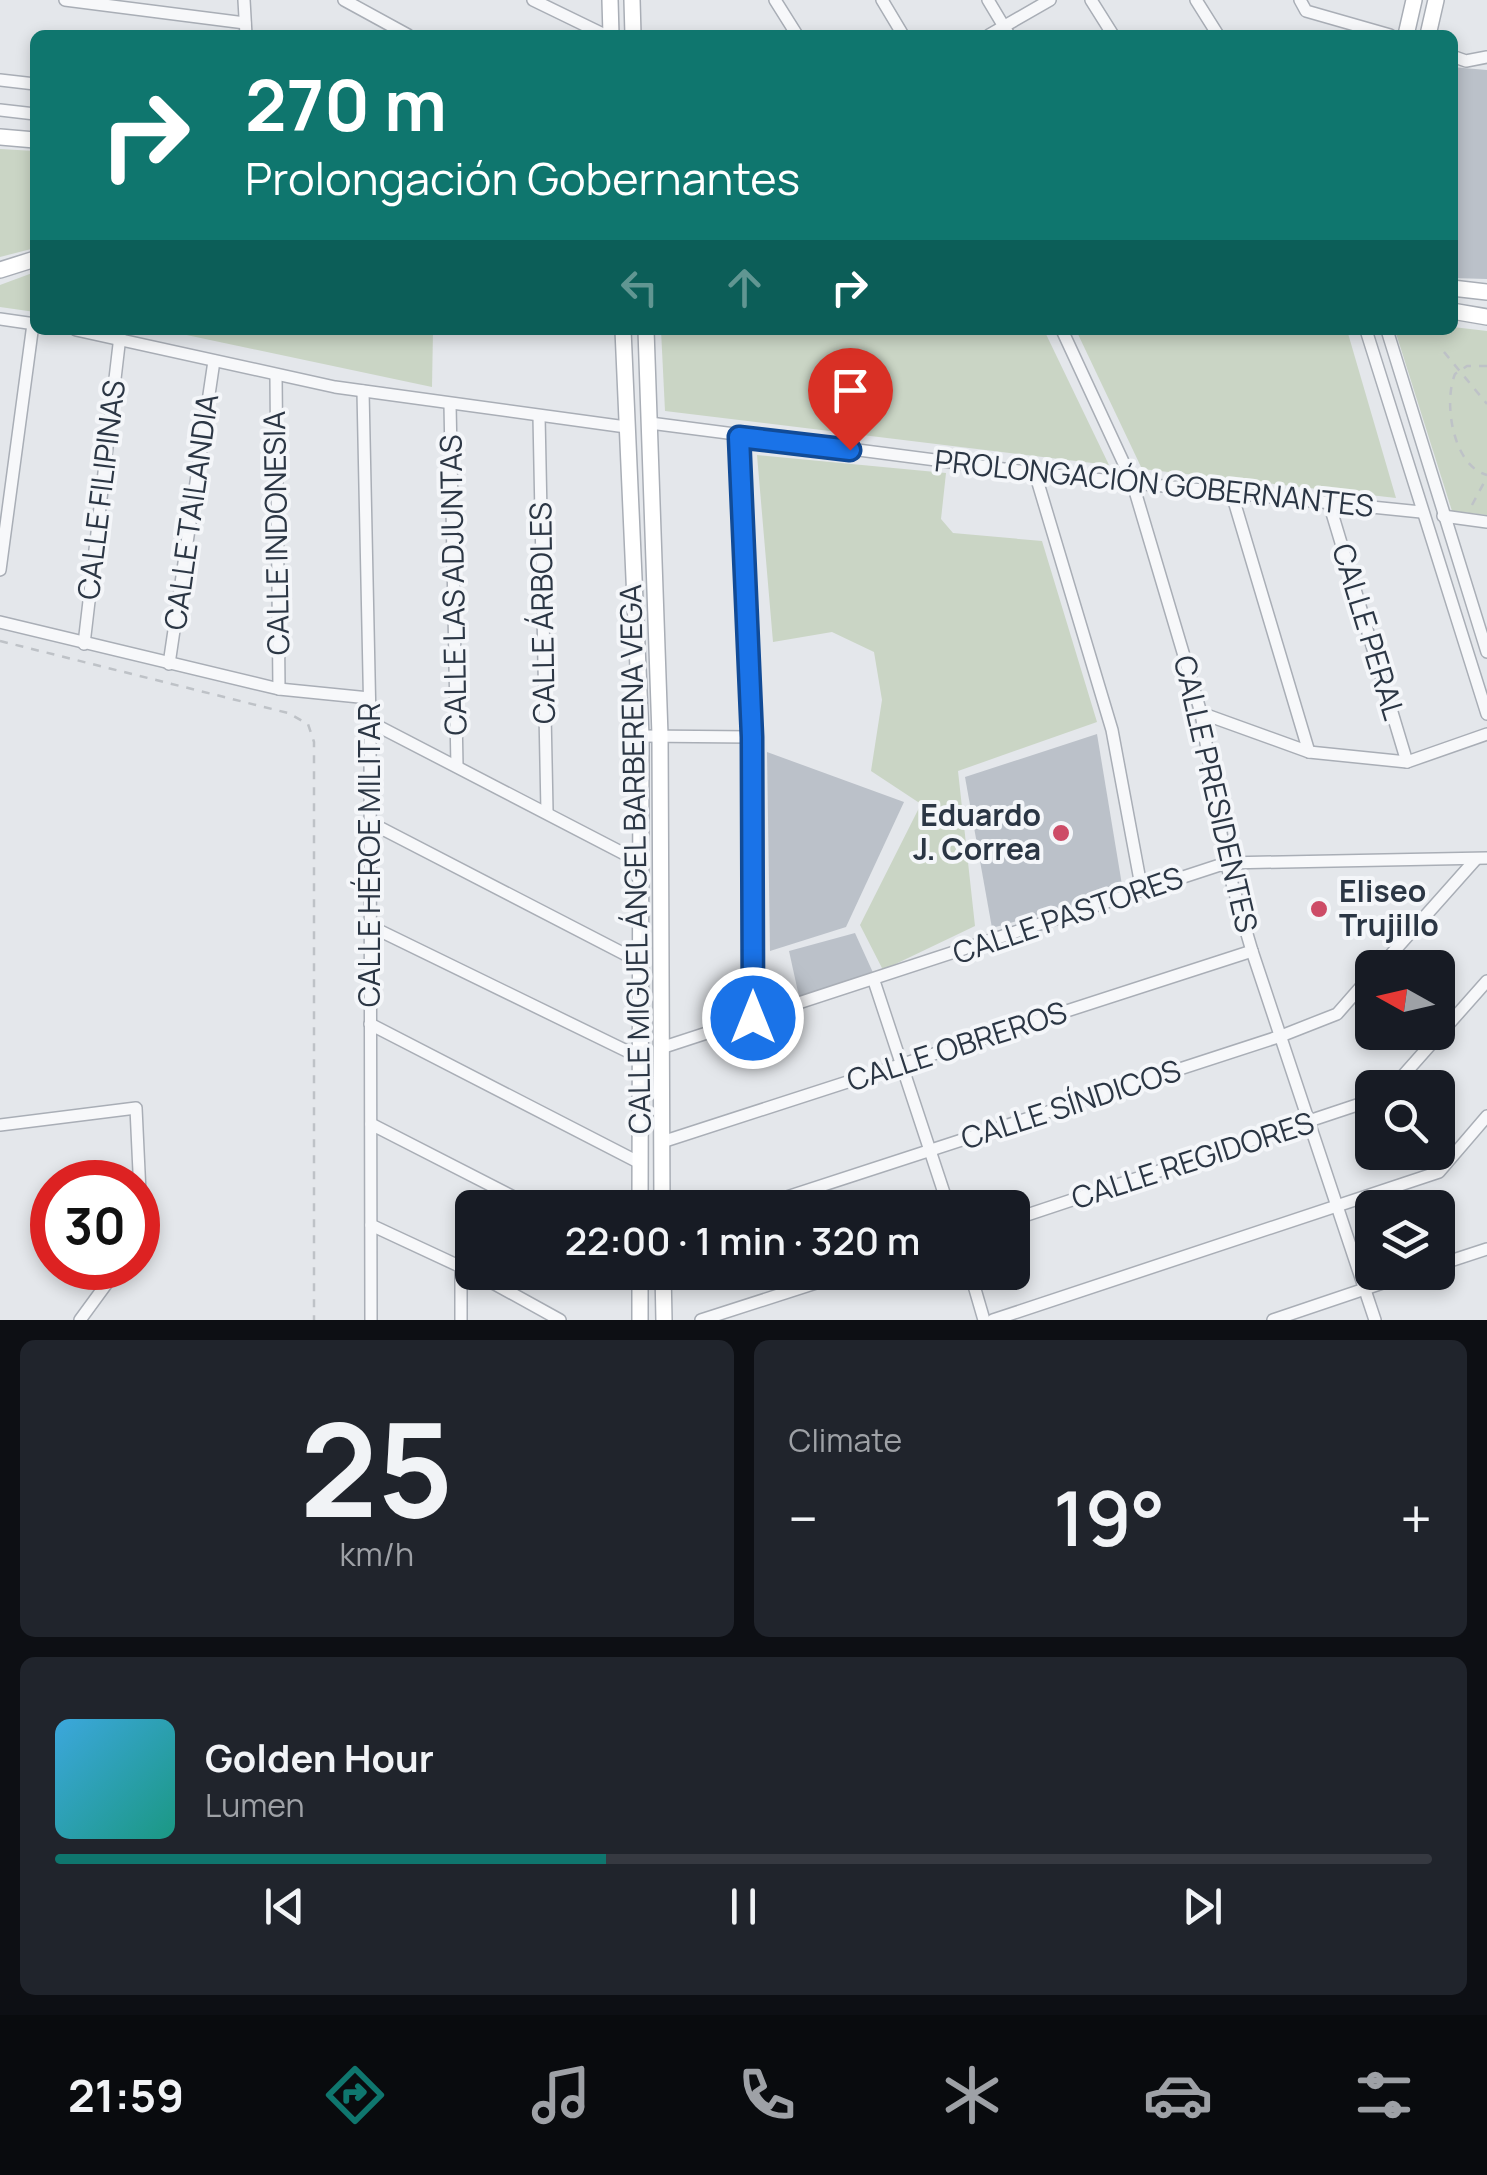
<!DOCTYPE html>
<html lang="en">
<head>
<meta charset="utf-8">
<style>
	:root { --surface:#171b24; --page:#20242c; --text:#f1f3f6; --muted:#9ea1a6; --line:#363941; --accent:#0f766e }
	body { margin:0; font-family:Manrope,sans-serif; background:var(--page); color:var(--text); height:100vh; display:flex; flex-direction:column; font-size:38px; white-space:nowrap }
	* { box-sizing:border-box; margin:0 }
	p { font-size:32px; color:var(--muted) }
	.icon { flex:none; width:55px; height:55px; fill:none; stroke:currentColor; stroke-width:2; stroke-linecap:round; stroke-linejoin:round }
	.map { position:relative; height:1320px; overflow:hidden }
	.side { display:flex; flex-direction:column; gap:20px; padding:20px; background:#0d0f14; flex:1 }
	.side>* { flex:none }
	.banner { position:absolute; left:30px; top:30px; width:1428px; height:305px; border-radius:15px; box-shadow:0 5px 15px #0003; background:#0f766e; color:#fff; overflow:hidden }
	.needle { width:65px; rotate:278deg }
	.fabs { position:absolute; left:1355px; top:950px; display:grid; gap:20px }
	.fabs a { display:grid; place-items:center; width:100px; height:100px; border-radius:15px; background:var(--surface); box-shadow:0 5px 15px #0003; font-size:50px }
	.speed { position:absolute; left:30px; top:1160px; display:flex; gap:20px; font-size:50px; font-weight:700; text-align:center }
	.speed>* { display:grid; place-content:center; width:130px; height:130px; border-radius:50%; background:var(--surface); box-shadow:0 5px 15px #0003; line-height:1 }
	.speed .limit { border:15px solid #d22; background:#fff; color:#111 }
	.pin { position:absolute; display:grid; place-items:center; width:85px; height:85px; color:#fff; margin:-102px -42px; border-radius:50% 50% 50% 0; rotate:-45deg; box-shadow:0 0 10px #0007 }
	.pin .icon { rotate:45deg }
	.me { position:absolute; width:110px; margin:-55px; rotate:0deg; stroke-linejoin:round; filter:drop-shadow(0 0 8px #0008) }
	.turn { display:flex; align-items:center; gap:35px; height:210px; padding:0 50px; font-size:45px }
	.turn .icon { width:130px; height:130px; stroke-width:2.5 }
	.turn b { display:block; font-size:70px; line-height:85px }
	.lanes { display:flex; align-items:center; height:95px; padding:0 50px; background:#0003; justify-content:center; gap:50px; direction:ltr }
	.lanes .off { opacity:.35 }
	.big { font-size:75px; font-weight:600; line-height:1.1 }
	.side .widget { flex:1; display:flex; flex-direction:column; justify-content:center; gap:15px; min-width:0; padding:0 35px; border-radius:15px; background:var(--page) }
	.side .dial { align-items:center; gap:0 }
	.dial b { font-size:130px; line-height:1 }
	.song { display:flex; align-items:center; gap:30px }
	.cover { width:120px; height:120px; border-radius:15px; background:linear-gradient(135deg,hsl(200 70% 55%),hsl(170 70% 35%)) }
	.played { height:10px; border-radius:5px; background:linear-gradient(90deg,var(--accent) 40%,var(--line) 40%) }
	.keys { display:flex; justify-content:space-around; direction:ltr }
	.heat { display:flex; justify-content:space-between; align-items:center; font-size:55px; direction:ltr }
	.side .tiles { flex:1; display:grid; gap:20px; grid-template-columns:1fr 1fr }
	.widget:last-child { grid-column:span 2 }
	.trip { position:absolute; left:455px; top:1190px; width:575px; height:100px; border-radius:15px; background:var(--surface); box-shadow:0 5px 15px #0003; font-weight:600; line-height:100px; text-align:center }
	.menu { display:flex; height:160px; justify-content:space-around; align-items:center; background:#090b0e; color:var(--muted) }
	.menu .icon { width:70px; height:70px }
	.menu .selected { color:var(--accent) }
	.menu b { font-size:45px; color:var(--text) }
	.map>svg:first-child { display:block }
</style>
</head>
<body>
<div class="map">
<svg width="1487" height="1320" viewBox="0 0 1487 1320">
	<rect width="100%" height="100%" fill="#e4e7eb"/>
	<g fill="#cad5c5">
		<path d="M0 149 35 151V248L0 257Z"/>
		<path d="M35 272V312L0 307V285Z"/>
		<path d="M1453 327 1487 331V515L1452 511 1395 330Z"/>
		<path d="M163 330H433L432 387Z"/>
		<path d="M661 330H1044L1109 465 665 411Z"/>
		<path d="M1076 330H1347L1396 498 1142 469Z"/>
		<path d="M757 455 946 473 941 519 953 533 1042 541 1097 722 958 771 975 926 883 970 860 925 921 804 871 771 882 700 874 652 832 632 773 642Z"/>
	</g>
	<g fill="#bbc1c9">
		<path d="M1452 67 1487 70V279L1452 278Z"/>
		<path d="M1097 734 1123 891 992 928 965 777Z"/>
		<path d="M767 752 904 802 846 927 770 951Z"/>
		<path d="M855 933 875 977 800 1001 789 951Z"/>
	</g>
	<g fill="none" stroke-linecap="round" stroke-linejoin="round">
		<defs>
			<g id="street">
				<path d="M65 0 245 23"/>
				<path d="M244 0 246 35"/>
				<path d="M344 0 408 35"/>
				<path d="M533 0 605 35"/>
				<path d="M775 0 797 35"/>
				<path d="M882 0 903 35"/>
				<path d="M988 0 1009 35"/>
				<path d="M1091 0 1113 35"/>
				<path d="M1196 0 1218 35"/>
				<path d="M1300 0 1306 11 1390 35"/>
				<path d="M989 35 1050 0"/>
				<path d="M1452 56 1466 61 1487 57"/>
				<path d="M0 80 35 84"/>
				<path d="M0 110 35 114"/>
				<path d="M0 319 35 324"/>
				<path d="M76 330 335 387 626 427"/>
				<path d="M1062 330 1132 481 1201 713 1226 863 1252 951 1375 1320"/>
				<path d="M1366 330 1487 714"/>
				<path d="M1387 330 1487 652"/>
				<path d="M276 377 279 689"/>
				<path d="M363 391 370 722 371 1320"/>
				<path d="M450 404 457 766"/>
				<path d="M539 416 547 811"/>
				<path d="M650 423 1035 473 1421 512"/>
				<path d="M739 437 751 737 753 1019"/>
				<path d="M1035 473 1112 730 1142 891"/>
				<path d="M1231 491 1309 752"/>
				<path d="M1329 503 1407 762"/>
				<path d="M1443 516 1487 522"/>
				<path d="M0 570 33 324"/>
				<path d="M0 622 279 689 369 698"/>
				<path d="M84 644 120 336"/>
				<path d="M169 664 214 361"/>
				<path d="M1201 713 1309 752 1407 762 1487 734"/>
				<path d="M370 722 640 862"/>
				<path d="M641 736 751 737"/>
				<path d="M371 823 638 961"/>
				<path d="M370 926 639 1057"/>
				<path d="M1379 968 1476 859"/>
				<path d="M874 981 949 1208"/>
				<path d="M370 1024 640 1163"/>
				<path d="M661 1048 1226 863 1487 858"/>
				<path d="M1392 1088 1487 981"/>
				<path d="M371 1124 535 1208"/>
				<path d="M0 1125 136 1108 142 1236 138 1241"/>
				<path d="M662 1142 1252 951"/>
				<path d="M753 1208 1281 1036 1337 1014 1372 974"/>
				<path d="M1012 1220 1372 1100"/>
				<path d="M371 1225 472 1272"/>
				<path d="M1438 1265 1487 1249"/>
				<path d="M473 1272 560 1320"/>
				<path d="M970 1272 984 1320"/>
				<path d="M80 1320 118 1268"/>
				<path d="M461 1320V1266"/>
				<path d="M701 1320 850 1272"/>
				<path d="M993 1320 1439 1172 1487 1116"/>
				<path d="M1273 1320 1415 1272"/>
			</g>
			<g id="secondary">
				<path d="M610 0 611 35"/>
				<path d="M632 0 633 35"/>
				<path d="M1406 35 1414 0"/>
				<path d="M1428 35 1436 0"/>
				<path d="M0 137 35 140"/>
				<path d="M0 270 35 259"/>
				<path d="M1452 288 1487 292"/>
				<path d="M1452 311 1487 317"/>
				<path d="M623 330 641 736 640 1208"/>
				<path d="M646 330 660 735 662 1208"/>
				<path d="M663 1272 664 1320"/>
				<path d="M640 1320V1272"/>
			</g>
		</defs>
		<use href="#street" stroke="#a9aeb6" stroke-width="14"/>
		<use href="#secondary" stroke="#a9aeb6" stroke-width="18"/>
		<g stroke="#bec2c7" stroke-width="2.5" stroke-dasharray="8 8" stroke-linecap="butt">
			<path d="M1444 352 1487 404"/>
			<path d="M1487 366H1467L1455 374C1443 403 1453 466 1487 475"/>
			<path d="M1472 505 1487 477"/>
			<path d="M0 641 288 713 308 724 314 742V1320"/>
		</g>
		<use href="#street" stroke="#f7f8fa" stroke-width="11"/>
		<use href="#secondary" stroke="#fff" stroke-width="15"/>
	</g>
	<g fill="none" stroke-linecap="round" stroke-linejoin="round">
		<defs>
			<path id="route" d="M753 1018 752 737 739 437 850 450"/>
		</defs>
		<use href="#route" stroke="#114b97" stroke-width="25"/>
		<use href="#route" stroke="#1a73e8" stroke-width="18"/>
	</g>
	<g fill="#cd4c67" stroke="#f4f6f9" stroke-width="4">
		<circle cx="1061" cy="833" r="10"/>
		<circle cx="1319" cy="909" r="10"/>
	</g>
	<g text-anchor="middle" stroke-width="8" stroke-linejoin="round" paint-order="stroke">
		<g font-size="30" fill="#2b3644" stroke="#f4f6f9">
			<text transform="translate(1154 484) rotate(6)" y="10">PROLONGACIÓN GOBERNANTES</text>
			<text transform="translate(102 490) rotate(-83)" y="10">CALLE FILIPINAS</text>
			<text transform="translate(192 512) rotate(-82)" y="10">CALLE TAILANDIA</text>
			<text transform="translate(277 533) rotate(-91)" y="10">CALLE INDONESIA</text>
			<text transform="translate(454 585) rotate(-91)" y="10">CALLE LAS ADJUNTAS</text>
			<text transform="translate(543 613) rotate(-91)" y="10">CALLE ÁRBOLES</text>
			<text transform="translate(1368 632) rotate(73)" y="10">CALLE PERAL</text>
			<text transform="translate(1215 794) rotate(77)" y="10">CALLE PRESIDENTES</text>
			<text transform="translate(370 855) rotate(-90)" y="10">CALLE HÉROE MILITAR</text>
			<text transform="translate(636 859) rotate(-91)" y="10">CALLE MIGUEL ÁNGEL BARBERENA VEGA</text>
			<text transform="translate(1068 916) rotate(-19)" y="10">CALLE PASTORES</text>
			<text transform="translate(957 1047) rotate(-18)" y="10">CALLE OBREROS</text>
			<text transform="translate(1071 1105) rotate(-18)" y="10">CALLE SÍNDICOS</text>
			<text transform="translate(1193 1161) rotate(-18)" y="10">CALLE REGIDORES</text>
		</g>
		<g font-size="30" font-weight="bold" fill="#2b3644" stroke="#f4f6f9" text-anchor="end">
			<text x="1041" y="826">Eduardo<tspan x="1041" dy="34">J. Correa</tspan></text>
			<text x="1339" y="902" text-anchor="start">Eliseo<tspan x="1339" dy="34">Trujillo</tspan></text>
		</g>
	</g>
</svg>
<div class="fabs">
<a><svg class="needle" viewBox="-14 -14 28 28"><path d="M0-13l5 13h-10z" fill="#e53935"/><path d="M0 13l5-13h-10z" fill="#9ea1a6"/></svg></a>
<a><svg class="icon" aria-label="search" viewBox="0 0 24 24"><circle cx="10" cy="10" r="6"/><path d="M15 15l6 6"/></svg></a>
<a><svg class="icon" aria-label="layers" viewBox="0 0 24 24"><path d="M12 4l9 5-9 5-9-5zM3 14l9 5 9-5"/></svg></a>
</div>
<div class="speed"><div class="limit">30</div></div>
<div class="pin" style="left:850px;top:450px;background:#d93025"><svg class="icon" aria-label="arrive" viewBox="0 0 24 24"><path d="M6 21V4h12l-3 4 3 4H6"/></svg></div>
<svg class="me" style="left:753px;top:1018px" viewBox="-20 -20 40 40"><circle r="17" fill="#1a73e8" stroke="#fff" stroke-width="3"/><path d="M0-11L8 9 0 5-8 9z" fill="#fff"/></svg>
<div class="trip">22:00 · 1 min · 320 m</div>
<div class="banner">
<div class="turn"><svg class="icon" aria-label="right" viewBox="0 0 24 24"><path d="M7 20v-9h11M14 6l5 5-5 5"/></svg><div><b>270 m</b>Prolongación Gobernantes</div></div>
<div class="lanes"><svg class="icon off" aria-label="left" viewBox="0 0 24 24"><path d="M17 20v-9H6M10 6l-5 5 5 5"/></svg><svg class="icon off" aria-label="ahead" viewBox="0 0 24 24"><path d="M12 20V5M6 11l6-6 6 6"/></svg><svg class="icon" aria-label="right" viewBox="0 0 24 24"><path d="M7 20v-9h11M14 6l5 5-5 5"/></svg></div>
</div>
</div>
<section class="side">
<div class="tiles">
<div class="widget dial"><b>25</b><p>km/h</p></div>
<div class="widget"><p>Climate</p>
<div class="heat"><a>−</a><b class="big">19°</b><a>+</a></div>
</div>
<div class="widget">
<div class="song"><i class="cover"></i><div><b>Golden Hour</b><p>Lumen</p></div></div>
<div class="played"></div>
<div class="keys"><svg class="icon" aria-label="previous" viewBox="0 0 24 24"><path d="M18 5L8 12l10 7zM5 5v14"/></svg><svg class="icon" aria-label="pause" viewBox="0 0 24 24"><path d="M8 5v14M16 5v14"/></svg><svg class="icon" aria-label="next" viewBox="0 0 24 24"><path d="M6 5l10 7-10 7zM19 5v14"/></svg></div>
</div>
</div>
</section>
<nav class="menu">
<b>21:59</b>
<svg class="icon selected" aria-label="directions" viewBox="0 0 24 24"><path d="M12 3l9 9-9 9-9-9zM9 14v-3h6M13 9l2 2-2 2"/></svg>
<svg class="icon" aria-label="music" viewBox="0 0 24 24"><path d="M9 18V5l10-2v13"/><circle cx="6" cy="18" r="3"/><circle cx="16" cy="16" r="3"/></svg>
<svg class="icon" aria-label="phone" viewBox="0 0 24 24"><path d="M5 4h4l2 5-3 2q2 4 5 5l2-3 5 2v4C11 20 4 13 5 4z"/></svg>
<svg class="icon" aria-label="climate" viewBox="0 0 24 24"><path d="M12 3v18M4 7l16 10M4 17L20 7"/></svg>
<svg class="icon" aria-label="car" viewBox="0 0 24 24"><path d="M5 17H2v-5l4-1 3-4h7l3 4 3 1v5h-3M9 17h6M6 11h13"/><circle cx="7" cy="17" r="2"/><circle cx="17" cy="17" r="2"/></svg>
<svg class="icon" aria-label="filters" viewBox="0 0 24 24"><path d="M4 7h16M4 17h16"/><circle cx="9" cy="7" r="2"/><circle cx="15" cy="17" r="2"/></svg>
</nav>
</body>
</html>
